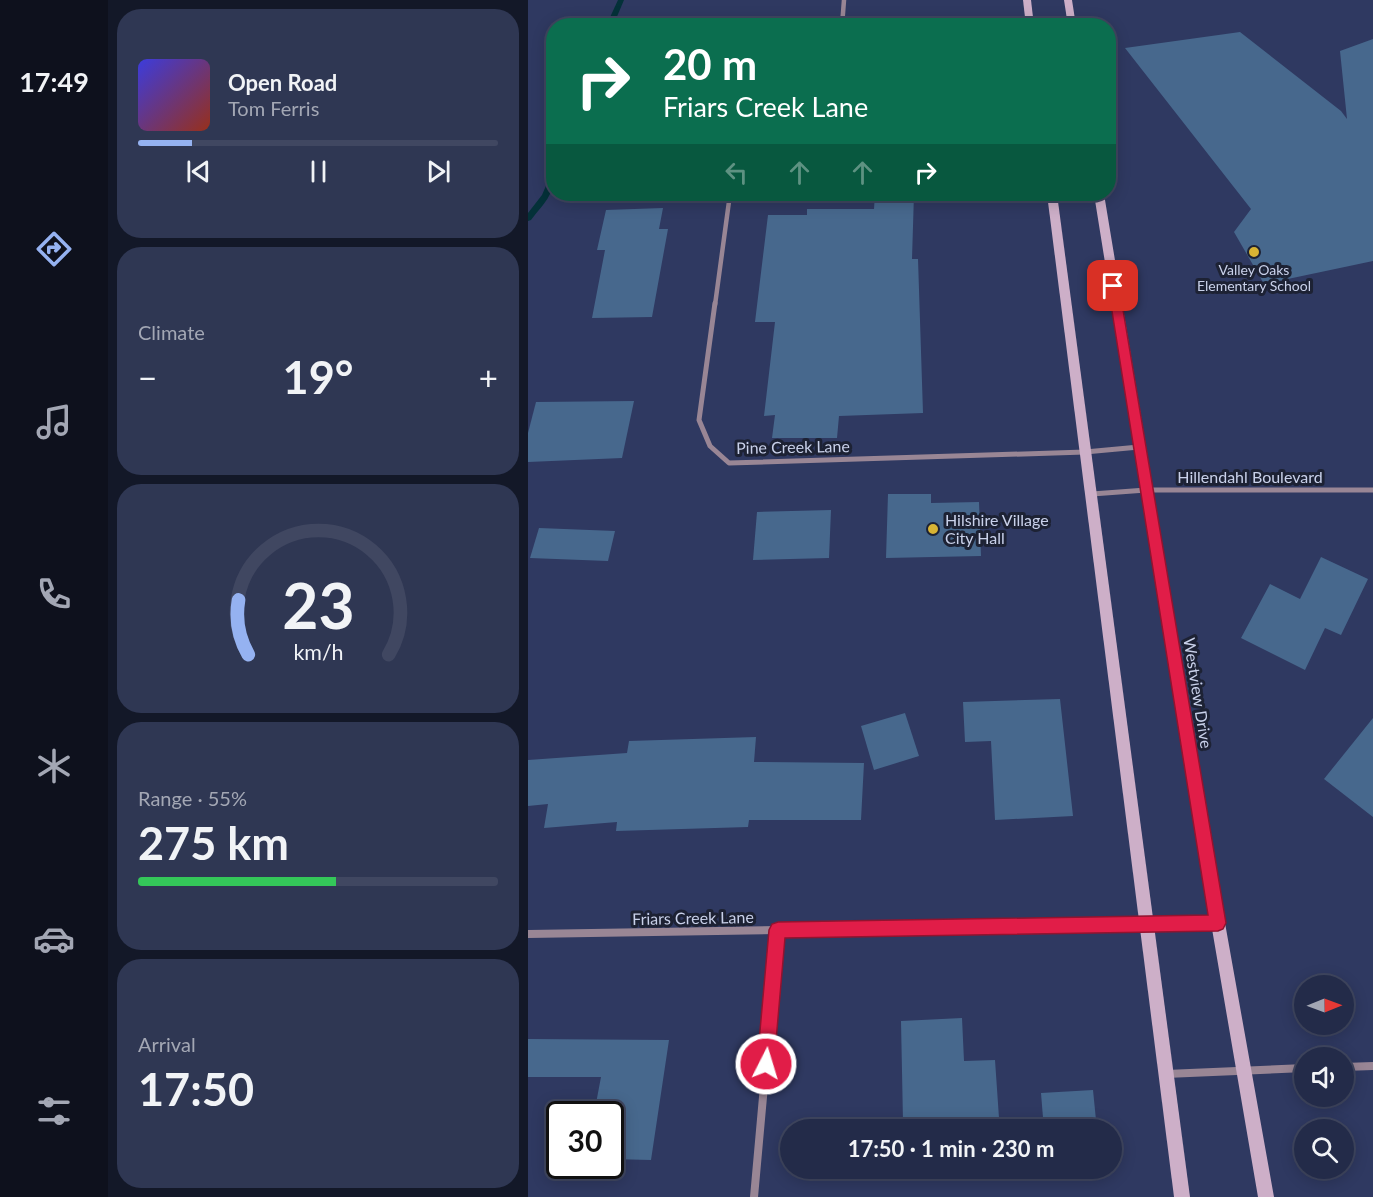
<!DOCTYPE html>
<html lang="en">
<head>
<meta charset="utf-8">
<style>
	:root { --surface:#232b49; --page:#2f3753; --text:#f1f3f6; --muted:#a3a7b4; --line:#404761; --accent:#95b2f1 }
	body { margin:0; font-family:Lato,sans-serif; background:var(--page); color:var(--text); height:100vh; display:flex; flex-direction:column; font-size:22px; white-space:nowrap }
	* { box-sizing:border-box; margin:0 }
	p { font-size:20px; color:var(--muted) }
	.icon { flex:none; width:33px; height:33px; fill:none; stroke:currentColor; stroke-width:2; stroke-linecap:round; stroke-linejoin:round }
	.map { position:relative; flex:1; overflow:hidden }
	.sheet { display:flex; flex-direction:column; gap:9px; padding:9px; background:#131828; width:420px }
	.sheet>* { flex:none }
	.guide { position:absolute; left:18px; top:18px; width:570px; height:183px; border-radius:24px; box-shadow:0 3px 15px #0003,0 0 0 2px var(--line); background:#0b6e4f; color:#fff; overflow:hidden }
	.needle { width:39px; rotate:89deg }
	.buttons { position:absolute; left:766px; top:975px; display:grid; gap:12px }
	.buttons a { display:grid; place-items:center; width:60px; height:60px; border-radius:50%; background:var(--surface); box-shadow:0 3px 15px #0003,0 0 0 2px var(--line); font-size:30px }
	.speed { position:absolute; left:18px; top:1101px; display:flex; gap:12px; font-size:30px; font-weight:700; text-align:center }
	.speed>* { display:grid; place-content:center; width:78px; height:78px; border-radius:50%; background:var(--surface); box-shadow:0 3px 15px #0003,0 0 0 2px var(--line); line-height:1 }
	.speed .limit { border:3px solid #111; border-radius:9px; background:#fff; color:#111 }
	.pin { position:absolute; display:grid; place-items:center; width:51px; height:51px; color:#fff; margin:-26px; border-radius:12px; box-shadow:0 3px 9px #0006 }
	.me { position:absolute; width:66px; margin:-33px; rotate:5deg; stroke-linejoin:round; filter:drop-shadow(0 0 4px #0008) }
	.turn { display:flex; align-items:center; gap:21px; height:126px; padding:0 18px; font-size:27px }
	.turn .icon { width:78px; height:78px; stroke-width:2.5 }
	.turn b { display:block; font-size:42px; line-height:51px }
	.lanes { display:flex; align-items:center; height:57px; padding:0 18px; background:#0003; justify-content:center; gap:30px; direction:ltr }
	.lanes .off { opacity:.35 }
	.big { font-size:45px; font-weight:700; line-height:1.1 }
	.sheet .widget { flex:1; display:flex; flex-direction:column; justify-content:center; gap:9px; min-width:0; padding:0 21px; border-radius:24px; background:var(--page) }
	.sheet .dial { align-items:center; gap:0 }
	.dial svg { height:156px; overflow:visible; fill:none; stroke:var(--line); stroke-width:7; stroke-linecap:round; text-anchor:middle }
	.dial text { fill:var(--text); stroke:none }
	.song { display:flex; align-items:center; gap:18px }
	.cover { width:72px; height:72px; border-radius:9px; background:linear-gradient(135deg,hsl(240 70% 55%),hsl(10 70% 35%)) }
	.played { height:6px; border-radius:3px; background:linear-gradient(90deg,var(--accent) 15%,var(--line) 15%) }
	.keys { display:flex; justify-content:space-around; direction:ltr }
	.heat { display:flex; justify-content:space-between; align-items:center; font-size:33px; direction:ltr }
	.charge { height:9px; border-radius:4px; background:linear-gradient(90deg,#34c759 55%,var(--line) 0) }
	.trip { position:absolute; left:252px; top:1119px; width:342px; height:60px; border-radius:30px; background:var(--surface); box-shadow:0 3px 15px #0003,0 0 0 2px var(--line); font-weight:700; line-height:60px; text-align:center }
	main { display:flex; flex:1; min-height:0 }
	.menu { display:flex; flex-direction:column; width:108px; justify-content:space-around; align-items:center; background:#0e111d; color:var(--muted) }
	.menu .icon { width:42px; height:42px }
	.menu .selected { color:var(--accent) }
	.menu b { font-size:27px; color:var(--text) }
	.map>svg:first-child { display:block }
</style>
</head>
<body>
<main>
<nav class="menu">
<b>17:49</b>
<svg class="icon selected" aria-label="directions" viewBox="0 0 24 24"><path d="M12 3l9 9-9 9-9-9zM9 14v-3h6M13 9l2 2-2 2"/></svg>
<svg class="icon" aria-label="music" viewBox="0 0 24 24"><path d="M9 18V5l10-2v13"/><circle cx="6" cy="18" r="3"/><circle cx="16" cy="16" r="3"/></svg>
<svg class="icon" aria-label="phone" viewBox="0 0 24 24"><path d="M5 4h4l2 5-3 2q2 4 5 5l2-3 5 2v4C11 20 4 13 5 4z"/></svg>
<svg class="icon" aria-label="climate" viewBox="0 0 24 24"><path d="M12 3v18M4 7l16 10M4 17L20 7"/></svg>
<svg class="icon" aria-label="car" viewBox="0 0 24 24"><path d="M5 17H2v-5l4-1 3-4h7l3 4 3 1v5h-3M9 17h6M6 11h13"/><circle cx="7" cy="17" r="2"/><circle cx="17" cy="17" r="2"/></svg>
<svg class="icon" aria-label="filters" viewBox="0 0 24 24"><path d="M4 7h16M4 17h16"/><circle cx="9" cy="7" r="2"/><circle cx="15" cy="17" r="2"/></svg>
</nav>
<section class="sheet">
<div class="widget">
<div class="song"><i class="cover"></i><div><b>Open Road</b><p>Tom Ferris</p></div></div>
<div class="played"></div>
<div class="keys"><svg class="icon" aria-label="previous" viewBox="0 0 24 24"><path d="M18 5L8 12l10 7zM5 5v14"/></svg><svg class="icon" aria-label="pause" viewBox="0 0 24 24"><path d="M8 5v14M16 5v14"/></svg><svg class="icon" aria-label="next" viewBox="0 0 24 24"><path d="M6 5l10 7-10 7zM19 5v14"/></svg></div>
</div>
<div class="widget"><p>Climate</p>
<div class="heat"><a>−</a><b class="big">19°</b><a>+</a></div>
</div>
<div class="widget dial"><svg viewBox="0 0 100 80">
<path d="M14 69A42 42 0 1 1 86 69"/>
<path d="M14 69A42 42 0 0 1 9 41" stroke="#95b2f1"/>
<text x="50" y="56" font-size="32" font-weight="700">23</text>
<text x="50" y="72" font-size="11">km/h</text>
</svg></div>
<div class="widget"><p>Range · 55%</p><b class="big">275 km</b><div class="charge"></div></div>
<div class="widget"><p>Arrival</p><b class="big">17:50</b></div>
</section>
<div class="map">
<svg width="845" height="1197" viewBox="0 0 845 1197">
	<rect width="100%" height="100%" fill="#2f3961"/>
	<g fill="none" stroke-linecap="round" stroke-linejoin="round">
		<g fill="#043139" fill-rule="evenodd">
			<path d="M90 0H96L85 26H78Z"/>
			<path d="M23 174H26C26 196 16 203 3 220L0 221V213L14 195Z"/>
		</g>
	</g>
	<g fill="#47688d">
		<path d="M712 32 813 111 819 119 812 51 845 39V261L736 284 706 232 723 209 597 48Z"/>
		<path d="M347 194H386L384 259H390L395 413 311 416 309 438H244L247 415 236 416 247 322H227L240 215H279V209H346Z"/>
		<path d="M135 208 131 229H140L124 317 64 318 77 250H69L78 210Z"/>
		<path d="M106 401 94 458 0 462V433L8 402Z"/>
		<path d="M360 494H403V503L451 502 453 556 358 558Z"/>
		<path d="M303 510 301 558 225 560 229 512Z"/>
		<path d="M11 528 87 531 80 561 2 558Z"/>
		<path d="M793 557 840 579 813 635 797 628 777 670 713 638 742 584 772 599Z"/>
		<path d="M532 699 545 816 467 820 463 741 437 742 435 702Z"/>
		<path d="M377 713 391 756 346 770 333 726Z"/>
		<path d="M845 718V817L796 779Z"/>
		<path d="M228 737 226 762 336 763 333 820H221L220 827 88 831 89 822 16 828 20 804 0 806V760L99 753 101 741Z"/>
		<path d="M434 1018 436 1061 467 1060 471 1118 375 1122 373 1021Z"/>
		<path d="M0 1039 141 1040 123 1160 82 1159V1114H66L73 1077H0Z"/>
		<path d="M565 1090 569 1130H516L513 1093Z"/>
	</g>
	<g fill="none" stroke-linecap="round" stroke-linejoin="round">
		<g stroke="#998695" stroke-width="4.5">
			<path d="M314 26 316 0"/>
			<path d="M187 305 202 194"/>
		</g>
		<g stroke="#998695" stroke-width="5">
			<path d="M187 303 171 420 182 446 201 463 557 452 611 447"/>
			<path d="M564 494 618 490H845"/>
		</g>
		<g stroke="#998695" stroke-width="8">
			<path d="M0 934 689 923"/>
			<path d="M816 1067 845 1066"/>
			<path d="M638 1074 777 1068"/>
			<path d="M226 1197 250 930"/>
		</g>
		<g fill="#cdafc8" fill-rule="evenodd">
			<path d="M495 0H503L506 26H498Z"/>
			<path d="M536 0H544L548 26H540Z"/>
			<path d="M519 194H529L662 1197H646Z"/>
			<path d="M566 194H576L697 923 746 1197H730L683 923Z"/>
		</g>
	</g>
	<path fill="#e11d48" stroke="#92132f" stroke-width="1.5" d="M585 282 591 286 698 923 695 929 690 931 257 938 246 1064 244 1070 238 1072 231 1070 229 1064 241 930 244 924 250 922 680 915 580 286Z"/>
	<g fill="#d8b434" stroke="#1d2234" stroke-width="2">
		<circle cx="726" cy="252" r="6"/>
		<circle cx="405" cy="529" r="6"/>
	</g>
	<g text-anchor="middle" stroke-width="6" stroke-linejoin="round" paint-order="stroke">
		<g font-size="14" fill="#c9d1ea" stroke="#1d2234">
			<text x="726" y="275">Valley Oaks<tspan x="726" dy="16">Elementary School</tspan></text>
		</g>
		<g font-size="16" fill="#c9d1ea" stroke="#1d2234">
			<text transform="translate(265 447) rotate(-1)" y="6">Pine Creek Lane</text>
			<text x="722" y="483">Hillendahl Boulevard</text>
			<text transform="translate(670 693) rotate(81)" y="6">Westview Drive</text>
			<text transform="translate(165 918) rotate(-1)" y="6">Friars Creek Lane</text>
		</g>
		<g font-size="16" fill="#c9d1ea" stroke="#1d2234" text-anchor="start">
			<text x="417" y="526">Hilshire Village<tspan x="417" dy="18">City Hall</tspan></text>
		</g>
	</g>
</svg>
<div class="buttons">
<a><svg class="needle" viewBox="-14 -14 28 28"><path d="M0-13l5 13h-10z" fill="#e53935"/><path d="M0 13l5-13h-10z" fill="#a3a7b4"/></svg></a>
<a><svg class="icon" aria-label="sound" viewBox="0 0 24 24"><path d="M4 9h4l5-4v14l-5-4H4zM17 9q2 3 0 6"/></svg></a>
<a><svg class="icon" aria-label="search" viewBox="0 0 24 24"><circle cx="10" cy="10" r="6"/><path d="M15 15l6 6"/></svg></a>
</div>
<div class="speed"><div class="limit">30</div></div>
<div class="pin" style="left:585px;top:286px;background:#d93025"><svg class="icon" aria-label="arrive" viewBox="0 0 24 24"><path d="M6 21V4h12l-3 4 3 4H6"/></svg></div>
<svg class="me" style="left:238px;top:1064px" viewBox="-20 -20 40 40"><circle r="17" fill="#e11d48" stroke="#fff" stroke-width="3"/><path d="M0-11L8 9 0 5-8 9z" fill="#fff"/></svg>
<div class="trip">17:50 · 1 min · 230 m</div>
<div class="guide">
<div class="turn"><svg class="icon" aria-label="right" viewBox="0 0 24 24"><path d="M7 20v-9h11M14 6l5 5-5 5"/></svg><div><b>20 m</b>Friars Creek Lane</div></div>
<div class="lanes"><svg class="icon off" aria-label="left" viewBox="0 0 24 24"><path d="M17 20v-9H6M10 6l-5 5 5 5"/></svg><svg class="icon off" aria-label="ahead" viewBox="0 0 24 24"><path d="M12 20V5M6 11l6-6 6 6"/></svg><svg class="icon off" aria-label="ahead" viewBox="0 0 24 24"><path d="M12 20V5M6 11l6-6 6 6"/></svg><svg class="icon" aria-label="right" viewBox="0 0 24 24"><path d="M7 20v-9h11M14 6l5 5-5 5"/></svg></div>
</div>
</div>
</main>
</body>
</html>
